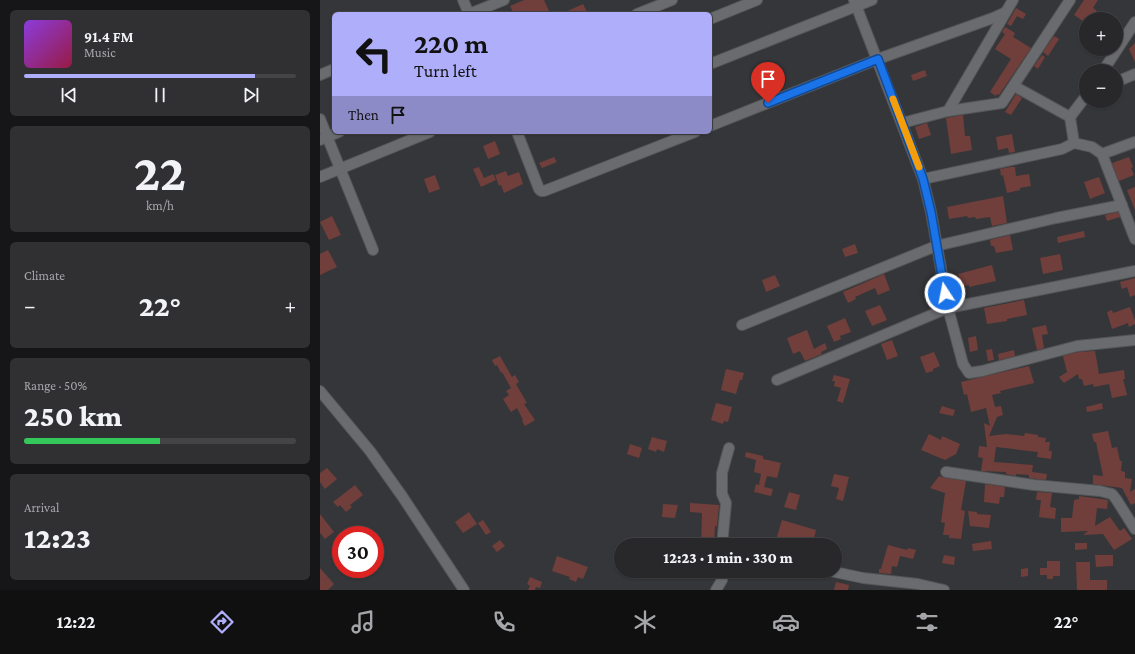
<!DOCTYPE html>
<html lang="en">
<head>
<meta charset="utf-8">
<style>
	:root { --surface:#28282b; --page:#303033; --text:#f1f3f6; --muted:#a5a6a9; --line:#444447; --accent:#afaefa }
	body { margin:0; font-family:"Crimson Pro",serif; background:var(--page); color:var(--text); height:100vh; display:flex; flex-direction:column; font-size:15px; white-space:nowrap }
	* { box-sizing:border-box; margin:0 }
	p { font-size:13px; color:var(--muted) }
	.icon { flex:none; width:22px; height:22px; fill:none; stroke:currentColor; stroke-width:2; stroke-linecap:round; stroke-linejoin:round }
	.map { position:relative; flex:1; overflow:hidden }
	.side { display:flex; flex-direction:column; gap:10px; padding:10px; background:#161618; width:320px }
	.side>* { flex:none }
	.hud { position:absolute; left:12px; top:12px; width:380px; height:122px; border-radius:6px; box-shadow:0 1px 3px #0004,0 0 0 1px var(--line); background:#afaefa; color:#111; overflow:hidden }
	.controls { position:absolute; left:759px; top:12px; display:grid; gap:8px }
	.controls a { display:grid; place-items:center; width:44px; height:44px; border-radius:50%; background:var(--surface); box-shadow:0 1px 3px #0004,0 0 0 1px var(--line); font-size:20px }
	.speed { position:absolute; left:12px; top:526px; display:flex; gap:8px; font-size:20px; font-weight:700; text-align:center }
	.speed>* { display:grid; place-content:center; width:52px; height:52px; border-radius:50%; background:var(--surface); box-shadow:0 1px 3px #0004,0 0 0 1px var(--line); line-height:1 }
	.speed .limit { border:6px solid #d22; background:#fff; color:#111 }
	.pin { position:absolute; display:grid; place-items:center; width:34px; height:34px; color:#fff; margin:-41px -17px; border-radius:50% 50% 50% 0; rotate:-45deg; box-shadow:0 0 4px #0007 }
	.pin .icon { rotate:45deg }
	.me { position:absolute; width:44px; margin:-22px; rotate:349deg; stroke-linejoin:round; filter:drop-shadow(0 0 3px #0008) }
	.turn { display:flex; align-items:center; gap:14px; height:84px; padding:0 16px; font-size:18px }
	.turn .icon { width:52px; height:52px; stroke-width:2.5 }
	.turn b { display:block; font-size:28px; line-height:34px }
	.then { display:flex; align-items:center; height:38px; padding:0 16px; background:#0003; gap:8px; font-size:15px }
	.big { font-size:30px; font-weight:800; line-height:1.1 }
	.side .card { flex:1; display:flex; flex-direction:column; justify-content:center; gap:6px; min-width:0; padding:0 14px; border-radius:6px; background:var(--page) }
	.side .dial { align-items:center; gap:0 }
	.dial b { font-size:52px; line-height:1 }
	.song { display:flex; align-items:center; gap:12px }
	.cover { width:48px; height:48px; border-radius:6px; background:linear-gradient(135deg,hsl(270 70% 55%),hsl(340 70% 35%)) }
	.played { height:4px; border-radius:2px; background:linear-gradient(90deg,var(--accent) 85%,var(--line) 85%) }
	.keys { display:flex; justify-content:space-around; direction:ltr }
	.heat { display:flex; justify-content:space-between; align-items:center; font-size:22px; direction:ltr }
	.charge { height:6px; border-radius:3px; background:linear-gradient(90deg,#34c759 50%,var(--line) 0) }
	.trip { position:absolute; left:294px; top:538px; width:228px; height:40px; border-radius:20px; background:var(--surface); box-shadow:0 1px 3px #0004,0 0 0 1px var(--line); font-weight:800; line-height:40px; text-align:center }
	.tab-bar { display:flex; height:64px; justify-content:space-around; align-items:center; background:#101011; color:var(--muted) }
	.tab-bar .icon { width:28px; height:28px }
	.tab-bar .on { color:var(--accent) }
	.tab-bar b { font-size:18px; color:var(--text) }
	main { display:flex; flex:1; min-height:0 }
	.map>svg:first-child { display:block }
</style>
</head>
<body>
<main>
<section class="side">
<div class="card">
<div class="song"><i class="cover"></i><div><b>91.4 FM</b><p>Music</p></div></div>
<div class="played"></div>
<div class="keys"><svg class="icon" aria-label="previous" viewBox="0 0 24 24"><path d="M18 5L8 12l10 7zM5 5v14"/></svg><svg class="icon" aria-label="pause" viewBox="0 0 24 24"><path d="M8 5v14M16 5v14"/></svg><svg class="icon" aria-label="next" viewBox="0 0 24 24"><path d="M6 5l10 7-10 7zM19 5v14"/></svg></div>
</div>
<div class="card dial"><b>22</b><p>km/h</p></div>
<div class="card"><p>Climate</p>
<div class="heat"><a>−</a><b class="big">22°</b><a>+</a></div>
</div>
<div class="card"><p>Range · 50%</p><b class="big">250 km</b><div class="charge"></div></div>
<div class="card"><p>Arrival</p><b class="big">12:23</b></div>
</section>
<div class="map">
<svg width="815" height="590" viewBox="0 0 815 590">
	<rect width="100%" height="100%" fill="#353639"/>
	<g fill="#703f3b">
		<path d="M204 0H224L229 11 223 14H194L190 6Z"/>
		<path d="M764 0H778L773 8 777 11 772 19H766V23L754 15Z"/>
		<path d="M263 4 268 14H241Z"/>
		<path d="M696 8 706 14 703 19 697 16 691 26 687 24Z"/>
		<path d="M685 27 695 33 693 37 711 48 679 95 677 94 676 96 670 92 691 59 675 49 685 34 682 32Z"/>
		<path d="M734 36 739 39 728 56 723 52Z"/>
		<path d="M815 43V62L809 49Z"/>
		<path d="M722 55 725 57 718 69 714 66Z"/>
		<path d="M605 70 607 76 593 81 591 75Z"/>
		<path d="M696 94 702 98 691 115 685 112Z"/>
		<path d="M643 115 645 136H650L652 150 631 154 626 118Z"/>
		<path d="M607 123 611 135 599 139 595 127Z"/>
		<path d="M692 134 695 152 689 153 688 148 678 150 676 137Z"/>
		<path d="M175 141 180 154 168 159 163 146Z"/>
		<path d="M234 157 237 162 222 168 219 163Z"/>
		<path d="M809 157 813 167 811 168 814 175 799 181 792 163Z"/>
		<path d="M159 167 164 178 173 174 176 180 161 187 153 169Z"/>
		<path d="M691 167H695L696 176 709 174 711 186 700 188V190L687 193 683 175 681 176 680 169Z"/>
		<path d="M186 171 188 176 199 172 203 184 184 193 181 185 179 186 175 175Z"/>
		<path d="M115 175 120 189 109 193 104 179Z"/>
		<path d="M779 177 785 193 770 199 764 182Z"/>
		<path d="M815 187V210L807 190Z"/>
		<path d="M683 196 687 223 672 226 670 217 656 219 655 217 648 218 647 216 629 219 627 207Z"/>
		<path d="M798 212 800 217 787 221 785 215Z"/>
		<path d="M12 216 21 235 9 240 0 222Z"/>
		<path d="M764 231 765 237 738 243 737 237Z"/>
		<path d="M690 235 693 250 676 253 674 246H671L670 240Z"/>
		<path d="M535 244 538 253 525 257 522 249Z"/>
		<path d="M8 250 17 267 0 275V254Z"/>
		<path d="M740 254 743 270 723 274 720 258Z"/>
		<path d="M672 265 676 281 649 287V285L644 286 643 281 640 282 638 274Z"/>
		<path d="M564 274 570 290 558 295 555 288 535 297 536 299 528 303 523 292Z"/>
		<path d="M455 275 460 286 446 292 442 280Z"/>
		<path d="M815 278V295L810 297 807 287 802 289 800 282Z"/>
		<path d="M704 300 707 315 687 319V321L667 324 664 308Z"/>
		<path d="M560 305 567 320 552 326 545 311Z"/>
		<path d="M810 307 815 320V324L809 327 808 323 792 329 787 312 792 310 793 313Z"/>
		<path d="M525 318 531 332 520 336 521 339 514 342 507 326Z"/>
		<path d="M726 325 728 334 722 335 724 348 717 350 712 328Z"/>
		<path d="M487 330 494 349 505 343 507 349 501 352 502 354 485 361 480 351 473 354 467 338Z"/>
		<path d="M656 336 658 350 650 352 648 338Z"/>
		<path d="M572 340 578 356 567 360 561 344Z"/>
		<path d="M672 349 674 360 668 361 666 350Z"/>
		<path d="M694 350 695 356 679 360 678 354Z"/>
		<path d="M775 351 779 374 804 370 805 379H803L807 395 792 398 789 384 774 387 773 384 764 386 762 379H759L758 374 744 383 739 377 747 372 743 356 758 352Z"/>
		<path d="M614 352 620 366 613 369V371L606 373 600 357Z"/>
		<path d="M180 356 192 377 195 375 199 382 196 384 207 403 204 404 215 420 205 426 202 421 203 420 197 408 191 412 183 399 189 395 186 391 191 388 182 372 181 373 177 365 175 366 172 360Z"/>
		<path d="M709 366 714 383 680 391 681 393 672 395 675 407 681 406 683 415 677 417 669 436 686 434 704 436 705 433 718 435V437L726 438 725 442H730L729 451H732L731 459 717 457 718 452 676 447 674 462 713 465 712 472 727 474 726 480 709 478V475L696 474V476L686 474V472L661 471 663 458 658 457 659 446 667 447 664 423 670 426 666 408 651 412 647 394 644 395 641 382Z"/>
		<path d="M406 369 424 373 422 380H420L416 394 401 390Z"/>
		<path d="M514 375 530 379 523 403 517 401 521 388 514 386 515 381H512Z"/>
		<path d="M396 403 412 407 408 422 404 421 403 424 391 420Z"/>
		<path d="M782 403 783 409 767 412 766 407Z"/>
		<path d="M622 406 635 410 633 416 619 413Z"/>
		<path d="M788 431 792 448 797 447 800 461H802L801 471 805 472V478L812 479 810 492 815 489V503L811 505 802 488 773 484V475L783 476 776 442H774L772 434Z"/>
		<path d="M609 434 621 440 622 436 640 444 636 454 625 460 601 450Z"/>
		<path d="M332 437 347 441 344 452 337 449 336 452 328 449Z"/>
		<path d="M310 444 322 448 319 458 307 454Z"/>
		<path d="M426 452 443 456V459L461 463 457 478 447 476 444 487 453 489 451 496 434 492 436 484 439 485 441 474 434 472 436 460 425 457Z"/>
		<path d="M7 468 17 479 5 489 0 482V473Z"/>
		<path d="M514 474 529 477 523 501 516 499 519 488 511 486Z"/>
		<path d="M619 476 625 478 646 481 641 510 645 511 641 539 629 538V535H623L625 523 621 522 625 493 610 488Z"/>
		<path d="M665 484 685 487 684 497H680L679 504 664 502Z"/>
		<path d="M35 485 43 495 30 505 32 507 26 512 20 505 18 507 13 502Z"/>
		<path d="M469 492 480 495 476 510 464 507Z"/>
		<path d="M717 492 732 493 730 507 736 508 735 519 719 517 721 500H716Z"/>
		<path d="M759 496 788 500 787 509 777 508 775 526 790 517 800 531 804 528 812 539 794 550 783 534 763 535 768 531 741 532V518H752L754 500 759 499Z"/>
		<path d="M370 503 399 505 397 526H395L394 545H381L382 513 370 512Z"/>
		<path d="M343 504 358 505 355 518 342 517Z"/>
		<path d="M648 511 657 512V514L671 515 669 528 650 526Z"/>
		<path d="M149 512 157 524 143 533 135 522Z"/>
		<path d="M0 514 14 532 5 539 0 533Z"/>
		<path d="M163 520 171 532 166 535 158 523Z"/>
		<path d="M462 520 496 530 494 538 515 543V545H464V542L456 540Z"/>
		<path d="M180 540 185 546 177 552 172 546Z"/>
		<path d="M671 541 672 549 653 551 652 544Z"/>
		<path d="M755 543H767V549L755 550Z"/>
		<path d="M568 545 587 550 588 548 596 550 593 559 580 556 577 567 572 566 571 574 559 573V569H561Z"/>
		<path d="M624 555 635 557 634 565 622 563Z"/>
		<path d="M775 555H793V566L776 567Z"/>
		<path d="M237 556 268 567 263 579 258 577 256 582 249 579 250 577 232 571Z"/>
		<path d="M727 561H740V576H733V579H727V575H720V568H727Z"/>
		<path d="M756 562H770V580H787V590H757Z"/>
		<path d="M0 568 14 584 8 590H0Z"/>
		<path d="M708 568V576L701 577V569Z"/>
		<path d="M374 571H385V577L374 576Z"/>
		<path d="M210 577 222 582 220 588 216 587 215 590H208L210 586 207 584Z"/>
		<path d="M516 582 529 585 528 590H514Z"/>
	</g>
	<g fill="none" stroke-linecap="round" stroke-linejoin="round">
		<defs>
			<g id="minor">
				<path d="M143 0 149 14"/>
				<path d="M534 0 603 179 611 212 628 308 643 364 649 373 662 371 757 346 815 340"/>
				<path d="M149 14 184 0"/>
				<path d="M317 14 352 0"/>
				<path d="M390 19 437 0"/>
				<path d="M390 64 552 0"/>
				<path d="M783 71 815 22"/>
				<path d="M0 75 14 69"/>
				<path d="M796 82 815 74"/>
				<path d="M694 86 750 117 754 143"/>
				<path d="M628 111 693 0"/>
				<path d="M750 117 766 96"/>
				<path d="M0 119 53 250"/>
				<path d="M582 123 628 111 682 103 750 0"/>
				<path d="M390 126 558 59 673 18 684 13"/>
				<path d="M197 132 219 189 221 191H224L375 132"/>
				<path d="M0 140 19 132"/>
				<path d="M782 154 815 142"/>
				<path d="M0 177 110 132"/>
				<path d="M603 179 742 149 754 143 772 147 782 154 815 239"/>
				<path d="M422 325 616 246 736 218 802 205"/>
				<path d="M457 380 628 308 815 271"/>
				<path d="M0 391 50 451 82 496 144 590"/>
				<path d="M626 472 714 485 780 491 792 494 796 499 815 529"/>
				<path d="M402 545 406 503 402 494V473L409 448"/>
				<path d="M510 571 543 578 598 584 624 590"/>
				<path d="M396 590 402 580V571"/>
			</g>
		</defs>
		<use href="#minor" stroke="#545557" stroke-width="12"/>
		<use href="#minor" stroke="#696b6e" stroke-width="10"/>
	</g>
	<g fill="none" stroke-linecap="round" stroke-linejoin="round">
		<defs>
			<path id="route" d="M448 103 558 59 603 179 611 212 625 293"/>
		</defs>
		<use href="#route" stroke="#114b97" stroke-width="10"/>
		<use href="#route" stroke="#1a73e8" stroke-width="7"/>
		<path stroke="#f59e0b" stroke-width="7" d="M573 99 599 167"/>
	</g>
</svg>
<div class="controls">
<a>+</a>
<a>−</a>
</div>
<div class="speed"><div class="limit">30</div></div>
<div class="pin" style="left:448px;top:103px;background:#d93025"><svg class="icon" aria-label="arrive" viewBox="0 0 24 24"><path d="M6 21V4h12l-3 4 3 4H6"/></svg></div>
<svg class="me" style="left:625px;top:293px" viewBox="-20 -20 40 40"><circle r="17" fill="#1a73e8" stroke="#fff" stroke-width="3"/><path d="M0-11L8 9 0 5-8 9z" fill="#fff"/></svg>
<div class="trip">12:23 · 1 min · 330 m</div>
<div class="hud">
<div class="turn"><svg class="icon" aria-label="left" viewBox="0 0 24 24"><path d="M17 20v-9H6M10 6l-5 5 5 5"/></svg><div><b>220 m</b>Turn left</div></div>
<div class="then">Then<svg class="icon" aria-label="arrive" viewBox="0 0 24 24"><path d="M6 21V4h12l-3 4 3 4H6"/></svg></div>
</div>
</div>
</main>
<nav class="tab-bar">
<b>12:22</b>
<svg class="icon on" aria-label="directions" viewBox="0 0 24 24"><path d="M12 3l9 9-9 9-9-9zM9 14v-3h6M13 9l2 2-2 2"/></svg>
<svg class="icon" aria-label="music" viewBox="0 0 24 24"><path d="M9 18V5l10-2v13"/><circle cx="6" cy="18" r="3"/><circle cx="16" cy="16" r="3"/></svg>
<svg class="icon" aria-label="phone" viewBox="0 0 24 24"><path d="M5 4h4l2 5-3 2q2 4 5 5l2-3 5 2v4C11 20 4 13 5 4z"/></svg>
<svg class="icon" aria-label="climate" viewBox="0 0 24 24"><path d="M12 3v18M4 7l16 10M4 17L20 7"/></svg>
<svg class="icon" aria-label="car" viewBox="0 0 24 24"><path d="M5 17H2v-5l4-1 3-4h7l3 4 3 1v5h-3M9 17h6M6 11h13"/><circle cx="7" cy="17" r="2"/><circle cx="17" cy="17" r="2"/></svg>
<svg class="icon" aria-label="filters" viewBox="0 0 24 24"><path d="M4 7h16M4 17h16"/><circle cx="9" cy="7" r="2"/><circle cx="15" cy="17" r="2"/></svg>
<b>22°</b>
</nav>
</body>
</html>
